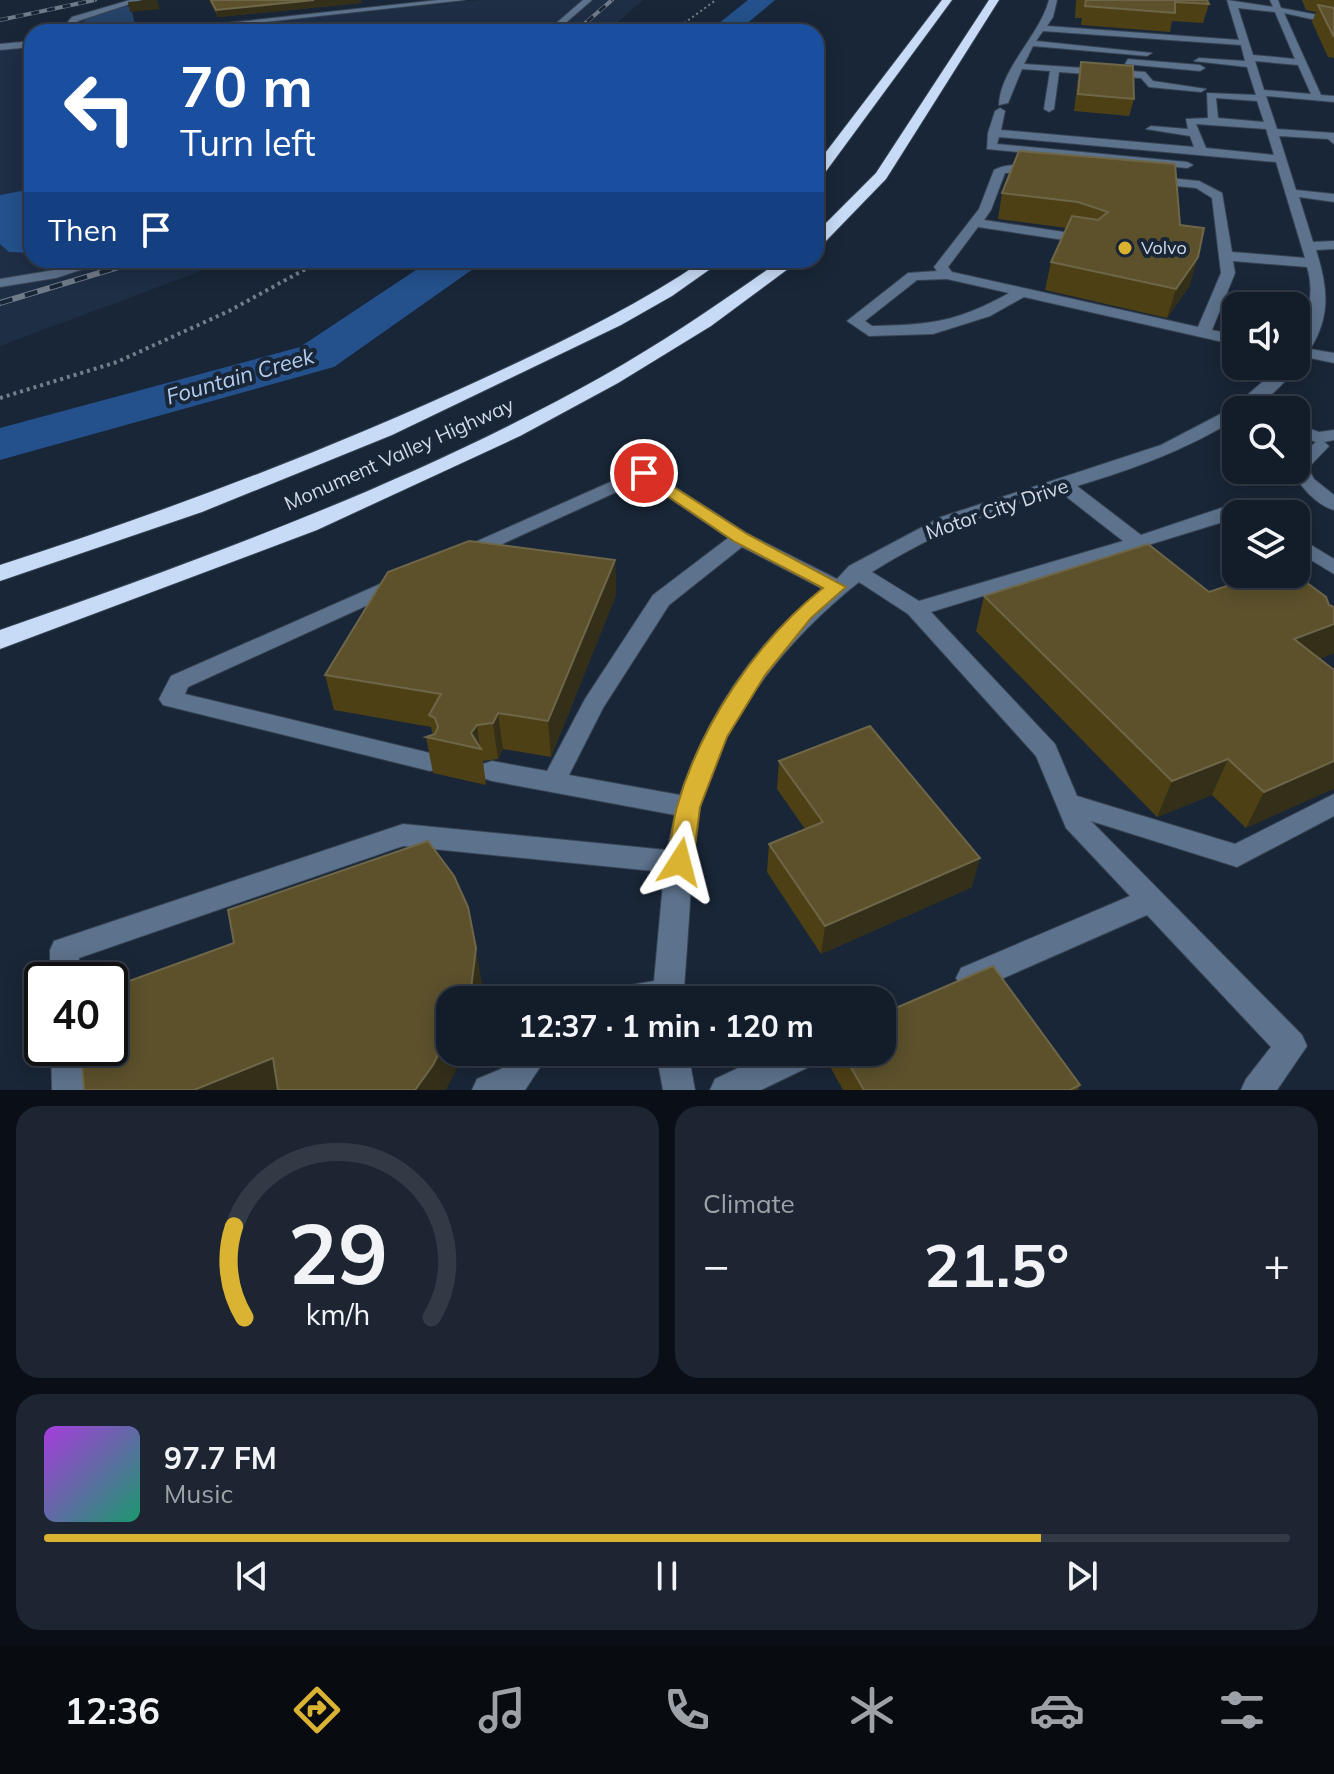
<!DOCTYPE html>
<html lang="en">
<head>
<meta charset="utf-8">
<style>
	:root { --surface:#131c29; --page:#1c2531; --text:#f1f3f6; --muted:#9da1a8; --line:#323a46; --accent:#dbb333 }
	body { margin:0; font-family:Mulish,sans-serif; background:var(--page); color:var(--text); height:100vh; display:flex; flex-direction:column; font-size:30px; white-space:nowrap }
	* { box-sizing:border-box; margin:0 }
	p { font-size:26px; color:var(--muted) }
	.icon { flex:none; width:44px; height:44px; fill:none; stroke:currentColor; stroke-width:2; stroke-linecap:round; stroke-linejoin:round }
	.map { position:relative; height:1090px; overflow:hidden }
	.drawer { display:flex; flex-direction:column; gap:16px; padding:16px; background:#0a0f17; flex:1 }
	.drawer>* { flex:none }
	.banner { position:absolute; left:24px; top:24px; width:800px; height:244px; border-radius:24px; box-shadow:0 4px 20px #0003,0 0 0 2px var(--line); background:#1a4fa0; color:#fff; overflow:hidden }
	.buttons { position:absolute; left:1222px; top:292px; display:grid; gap:16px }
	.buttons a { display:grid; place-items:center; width:88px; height:88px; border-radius:16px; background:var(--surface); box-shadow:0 4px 20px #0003,0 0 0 2px var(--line); font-size:40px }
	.speed { position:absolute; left:24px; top:962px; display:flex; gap:16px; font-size:40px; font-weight:700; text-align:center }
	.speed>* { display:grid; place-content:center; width:104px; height:104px; border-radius:50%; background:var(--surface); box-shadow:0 4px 20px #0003,0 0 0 2px var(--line); line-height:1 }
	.speed .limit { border:4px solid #111; border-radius:12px; background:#fff; color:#111 }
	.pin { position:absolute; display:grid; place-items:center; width:68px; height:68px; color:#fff; margin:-34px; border:4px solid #fff; border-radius:50%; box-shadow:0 2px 8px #0007 }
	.me { position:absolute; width:88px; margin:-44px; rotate:9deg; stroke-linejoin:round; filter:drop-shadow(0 0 6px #0008) }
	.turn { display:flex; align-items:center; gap:28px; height:168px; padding:0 24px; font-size:36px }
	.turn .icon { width:104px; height:104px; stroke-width:2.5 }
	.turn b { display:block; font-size:56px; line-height:68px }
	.then { display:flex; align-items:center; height:76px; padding:0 24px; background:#0003; gap:16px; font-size:30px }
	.big { font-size:60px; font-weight:700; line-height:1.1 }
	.drawer .tile { flex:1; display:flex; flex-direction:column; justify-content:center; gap:12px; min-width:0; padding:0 28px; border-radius:24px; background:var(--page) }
	.drawer .dial { align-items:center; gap:0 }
	.dial svg { height:208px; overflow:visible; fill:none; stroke:var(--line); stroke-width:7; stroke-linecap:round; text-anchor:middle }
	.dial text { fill:var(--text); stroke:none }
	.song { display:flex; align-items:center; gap:24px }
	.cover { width:96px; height:96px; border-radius:12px; background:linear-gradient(135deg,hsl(280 70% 55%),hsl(160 70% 35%)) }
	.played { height:8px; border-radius:4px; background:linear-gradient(90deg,var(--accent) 80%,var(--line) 80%) }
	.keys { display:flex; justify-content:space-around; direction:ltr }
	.heat { display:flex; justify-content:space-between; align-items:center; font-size:44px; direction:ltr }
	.drawer .tiles { flex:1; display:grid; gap:16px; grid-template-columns:1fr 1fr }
	.tile:last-child { grid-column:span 2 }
	.trip { position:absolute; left:436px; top:986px; width:460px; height:80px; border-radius:24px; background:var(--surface); box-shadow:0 4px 20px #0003,0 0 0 2px var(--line); font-weight:700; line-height:80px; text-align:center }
	.tab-bar { display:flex; height:128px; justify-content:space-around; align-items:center; background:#080b10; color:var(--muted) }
	.tab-bar .icon { width:56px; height:56px }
	.tab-bar .active { color:var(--accent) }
	.tab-bar b { font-size:36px; color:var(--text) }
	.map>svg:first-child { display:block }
</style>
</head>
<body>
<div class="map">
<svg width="1334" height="1090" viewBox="0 0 1334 1090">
	<rect width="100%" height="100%" fill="#192637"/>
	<g fill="#1e2e45">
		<path d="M479 0H643L607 32H172Z"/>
		<path d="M32 47V260H220L193 274 0 346V50Z"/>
	</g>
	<path fill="#264369" d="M125 6 131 7 136 29 71 30 91 16Z"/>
	<path fill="#24518b" d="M32 189V253L9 252 0 244V195Z"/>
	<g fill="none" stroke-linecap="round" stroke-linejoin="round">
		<g fill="#24518b" fill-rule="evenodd">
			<path d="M748 0H775L737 32H708Z"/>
			<path d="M431 260H480L473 269 334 367 0 460V428L300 347Z"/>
		</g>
		<defs>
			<g id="minor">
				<path d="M130 0H142L78 21 68 32H59L72 17Z"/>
				<path d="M438 0H465L174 32H145Z"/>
				<path d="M583 0H592L555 32H546Z"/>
				<path d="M1049 0H1057L1053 17 1047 26 1239 40 1227 0 1273 7 1270 0H1278L1281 8 1334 18V24L1284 13 1321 95 1334 96V102L1266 96 1277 129 1334 133V144L1328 139 1279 136 1296 190 1334 194V202L1299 197 1313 242 1334 241V249L1316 250C1327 285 1332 315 1310 349L1334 353V363L1305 357C1291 375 1265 410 1236 410V419C1186 450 1133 469 1077 486L1141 535 1230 505 1261 510 1264 514H1236V518L931 612 1055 744 1077 796 1235 844 1334 794V816L1237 867 1091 821 1302 1035 1307 1046 1277 1090H1241L1246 1079 1271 1047 1147 915 981 988 971 992 961 988 956 978 961 968 1130 896 1066 828 1036 756 908 614 859 582C777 647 699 746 693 855 690 902 687 953 683 1000H598L602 990 654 981 664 872 403 846 79 958 80 980H50V950L54 941 403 824 667 850 675 815 492 781 483 778 479 771 483 764 492 761 547 771 585 699 653 595 728 538 643 480 469 559H455L452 555 455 551 644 467 748 534 837 579 849 566 941 517 1161 445 1232 408 1281 366H1296C1296 331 1319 305 1307 267L1233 261 1235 273 1212 330 1236 335V345L1024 297 990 316 933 334 869 336 847 321 908 273 937 271 934 267 979 209 994 170C1005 164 1033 162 1045 168L1039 171 1005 173 991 210 984 220 1090 236 1097 240 1090 244 978 227 948 267 952 272 1198 327 1221 273 1212 198 1196 188 1146 183 1144 180 1150 176 1199 181 1222 193 1232 252 1305 258 1276 162 999 137 997 144 1187 162 1193 165 1187 168 987 149 988 133 995 111 1000 108 1005 111 1001 130 1194 147 1190 136 1146 129 1151 126 1188 129 1186 119 1208 118 1207 93 1256 95 1247 67 1194 61 1199 58 1245 61 1241 45 1043 31 1036 41 1152 53 1147 56 1033 46 1024 64 1145 72 1153 81 1206 89 1201 92 1149 87 1141 78 1059 72 1054 109 1049 112 1044 109 1050 71 1022 69 1008 103 999 105C1000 69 1040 35 1049 0ZM1238 8 1275 12 1295 59 1253 55ZM1255 61 1298 65 1311 94 1264 90ZM1216 98 1257 101 1264 122 1218 118ZM1196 124 1266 129 1274 155 1206 148ZM947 279 1009 293C957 322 930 325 872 326L865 321 917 280ZM1059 491 1123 541 919 601 872 572C932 534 992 510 1059 491ZM742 547 823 589C756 641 707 715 680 795L569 775 603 708 669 605Z"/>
				<path d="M32 41V47L0 50V44Z"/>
				<path d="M1128 59 1200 65 1205 68 1200 71 1125 64Z"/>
				<path d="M89 260H111L56 278 0 287V279L54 270Z"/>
				<path d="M1296 424 1319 432 1334 430V440L1324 442 1329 446 1308 468 1314 479 1334 495V510C1316 505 1300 486 1291 470H1296V459L1316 442 1296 435Z"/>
				<path d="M1296 536 1334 559V574L1296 551Z"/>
				<path d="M396 577 403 579 406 584 403 589 188 687 185 694 430 753 439 755 442 762 439 769 430 771 171 707 163 705 159 699 171 676Z"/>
				<path d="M51 1048H83L84 1090H52Z"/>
				<path d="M515 1052H550L525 1090H472L477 1079 501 1069Z"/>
				<path d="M656 1052H688L695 1090H663Z"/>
				<path d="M772 1052H822L817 1063 761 1090H710L715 1079Z"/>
			</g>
			<g id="highway">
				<path d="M942 0H952L821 178 816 179V165Z"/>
				<path d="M989 0H999L886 179 822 245 816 247V233L876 173Z"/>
				<path d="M704 260H723L672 296 621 325 392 435 202 512 0 581V565C164 512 324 452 480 380 557 344 634 308 704 260Z"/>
				<path d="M781 260H800L711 326 618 383 520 436 317 530 0 649V630C206 558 412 483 603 376 665 341 723 301 781 260Z"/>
			</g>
		</defs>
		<use href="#minor" stroke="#364353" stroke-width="2"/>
		<use href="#highway" stroke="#364353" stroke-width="2"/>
		<path stroke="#747f8d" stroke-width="2" stroke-dasharray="2 3" stroke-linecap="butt" d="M672 32 716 0"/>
		<path stroke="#747f8d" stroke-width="4" stroke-dasharray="3 4" stroke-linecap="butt" d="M0 398 117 362 229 311 322 260"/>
		<use href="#minor" fill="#5d728c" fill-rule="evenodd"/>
		<use href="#highway" fill="#c7dbf6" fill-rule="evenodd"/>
		<defs>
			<g id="rail-far1">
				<path d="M0 20 95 0"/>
				<path d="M575 32 612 0"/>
			</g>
			<path id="rail" d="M0 303 142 260"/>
		</defs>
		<use href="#rail-far1" stroke="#707b8a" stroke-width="4"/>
		<use href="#rail" stroke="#707b8a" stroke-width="6"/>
		<use href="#rail-far1" stroke="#192637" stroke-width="3" stroke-dasharray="8" stroke-linecap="butt"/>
		<use href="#rail" stroke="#192637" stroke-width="4" stroke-dasharray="13" stroke-linecap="butt"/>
	</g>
	<g fill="#4e4015">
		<path d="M209 0H361V3L218 17Z"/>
		<path d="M1076 0H1207L1209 4 1203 23 1172 21 1170 32 1081 25 1082 18H1075Z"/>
		<path d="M1302 0H1334V58L1328 57 1312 22 1316 12 1306 10Z"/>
		<path d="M1081 62 1134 99 1129 116 1074 111 1078 78Z"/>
		<path d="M1019 151 1180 225 1190 285 1167 318 1045 290 1051 262 1067 228 998 219 1002 193Z"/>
		<path d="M615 560 616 595 551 757 503 749 498 759 483 761 486 785 433 773 426 737 433 735 431 727 334 710 325 675Z"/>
		<path d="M1209 592 1334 607V653L1319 659 1334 670 1246 828 1212 795 1157 817 976 631 984 596Z"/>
		<path d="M779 761 972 887 821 954 767 872 769 844 805 829 777 789Z"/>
		<path d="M830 1052H882L1080 1085 1078 1090H843L828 1063Z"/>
	</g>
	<g fill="#332f19">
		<path d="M148 0H157L160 9 130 12 128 2Z"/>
		<path d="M314 0H361V3L218 17 216 10Z"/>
		<path d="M1198 257 1190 285 1167 318 1176 289Z"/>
		<path d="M615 560 616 595 551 757 548 721Z"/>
		<path d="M1334 624V653L1278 674 1294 639Z"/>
		<path d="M498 713 503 749 498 759 493 723Z"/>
		<path d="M477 725 480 749 471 733Z"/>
		<path d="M1228 759 1212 795 1157 817 1172 781Z"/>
		<path d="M1334 761V789L1246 828 1264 792Z"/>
		<path d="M980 858 972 887 821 954 825 926Z"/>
		<path d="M476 948 482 984 480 1000H466Z"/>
		<path d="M450 1032V1052H465L446 1090H415Z"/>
		<path d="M273 1058 286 1090H194Z"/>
	</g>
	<g fill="#5c512b" stroke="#6e6648" stroke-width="2">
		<path d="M211 0H314L216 10Z"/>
		<path d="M1086 0H1207L1209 4 1175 2V13L1085 6Z"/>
		<path d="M1318 5 1334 8V37Z"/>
		<path d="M1081 62 1133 66 1134 99 1078 94Z"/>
		<path d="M1019 151 1175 164 1180 225 1204 228 1198 257 1176 289 1051 262 1072 216 1098 220 1108 212 1078 202 1002 193Z"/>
		<path d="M469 541 615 560 548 721 498 713 493 723 477 725 471 733 481 749 426 737 435 734 438 727 435 718 429 715 441 694 325 675 388 572Z"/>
		<path d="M1148 544 1209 592 1263 574H1295L1326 597 1329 605 1334 607V624L1294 639 1334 670V761L1264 792 1228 759 1172 781 984 596Z"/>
		<path d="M870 726 980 858 825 926 769 844 823 822 779 761Z"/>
		<path d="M428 841 454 876 468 907 476 948 471 989 466 1000H450V1032L433 1065 415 1090H278L273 1058 194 1090H84L81 1048H110V988L234 943 228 910Z"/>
		<path d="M993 966 1080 1085 1070 1090H864L842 1052H882V1014Z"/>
	</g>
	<path fill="#dbb333" stroke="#8e7421" stroke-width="2" d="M644 468 747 534 846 587 811 618 765 675 727 737 700 807 693 862 689 869 680 872 672 869 668 862C671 844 672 824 677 807 700 725 757 641 823 588L735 542 638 476 636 473Z"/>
	<circle fill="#dbb333" stroke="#192637" stroke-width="3" cx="1125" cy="248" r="8"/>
	<g text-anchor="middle" stroke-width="8" stroke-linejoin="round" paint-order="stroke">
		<g font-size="18" fill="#d1d9e5" stroke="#192637" text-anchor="start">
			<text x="1141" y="254">Volvo</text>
		</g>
		<g font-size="20" fill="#d1d9e5" stroke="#192637">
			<text transform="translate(399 454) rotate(-24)" y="7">Monument Valley Highway</text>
			<text transform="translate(997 509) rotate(-19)" y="7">Motor City Drive</text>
		</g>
		<g font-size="22" font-style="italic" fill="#b3ccee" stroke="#192637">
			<text transform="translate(240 376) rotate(-16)" y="8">Fountain Creek</text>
		</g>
	</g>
</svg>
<div class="buttons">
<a><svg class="icon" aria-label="sound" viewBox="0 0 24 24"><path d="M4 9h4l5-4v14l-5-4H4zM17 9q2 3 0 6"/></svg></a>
<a><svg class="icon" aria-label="search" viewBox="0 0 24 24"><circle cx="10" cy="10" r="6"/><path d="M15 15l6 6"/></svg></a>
<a><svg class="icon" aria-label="layers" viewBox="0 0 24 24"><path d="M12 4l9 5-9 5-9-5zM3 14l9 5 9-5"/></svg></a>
</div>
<div class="speed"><div class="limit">40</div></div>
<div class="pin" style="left:644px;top:473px;background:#d93025"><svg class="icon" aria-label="arrive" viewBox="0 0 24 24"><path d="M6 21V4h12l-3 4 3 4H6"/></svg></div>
<svg class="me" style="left:680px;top:862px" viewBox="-20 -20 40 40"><path d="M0-17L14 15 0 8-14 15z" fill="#dbb333" stroke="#fff" stroke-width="4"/></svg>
<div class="trip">12:37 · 1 min · 120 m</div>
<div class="banner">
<div class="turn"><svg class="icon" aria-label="left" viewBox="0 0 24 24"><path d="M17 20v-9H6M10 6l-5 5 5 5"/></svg><div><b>70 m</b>Turn left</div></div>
<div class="then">Then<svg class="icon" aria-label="arrive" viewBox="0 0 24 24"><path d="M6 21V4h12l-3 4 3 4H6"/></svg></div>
</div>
</div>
<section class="drawer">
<div class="tiles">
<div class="tile dial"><svg viewBox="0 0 100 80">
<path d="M14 69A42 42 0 1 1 86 69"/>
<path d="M14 69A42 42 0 0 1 10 34" stroke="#dbb333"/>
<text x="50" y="56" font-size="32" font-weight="700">29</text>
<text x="50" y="72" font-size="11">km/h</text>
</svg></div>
<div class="tile"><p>Climate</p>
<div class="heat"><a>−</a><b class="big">21.5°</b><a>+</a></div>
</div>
<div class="tile">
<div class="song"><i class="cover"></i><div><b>97.7 FM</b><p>Music</p></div></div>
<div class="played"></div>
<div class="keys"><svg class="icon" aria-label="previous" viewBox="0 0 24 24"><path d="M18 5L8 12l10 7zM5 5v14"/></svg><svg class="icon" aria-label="pause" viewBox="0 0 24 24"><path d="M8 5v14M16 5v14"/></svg><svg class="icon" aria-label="next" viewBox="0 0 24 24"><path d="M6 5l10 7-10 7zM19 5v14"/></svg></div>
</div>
</div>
</section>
<nav class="tab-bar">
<b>12:36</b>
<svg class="icon active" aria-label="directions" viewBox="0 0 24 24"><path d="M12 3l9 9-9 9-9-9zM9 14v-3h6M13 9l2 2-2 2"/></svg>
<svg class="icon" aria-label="music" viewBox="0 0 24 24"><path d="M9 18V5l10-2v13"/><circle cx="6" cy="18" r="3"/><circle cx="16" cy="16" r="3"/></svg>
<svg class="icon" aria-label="phone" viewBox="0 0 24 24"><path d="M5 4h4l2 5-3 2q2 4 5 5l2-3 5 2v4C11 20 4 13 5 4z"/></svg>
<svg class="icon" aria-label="climate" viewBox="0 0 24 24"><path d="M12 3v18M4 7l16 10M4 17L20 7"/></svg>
<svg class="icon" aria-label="car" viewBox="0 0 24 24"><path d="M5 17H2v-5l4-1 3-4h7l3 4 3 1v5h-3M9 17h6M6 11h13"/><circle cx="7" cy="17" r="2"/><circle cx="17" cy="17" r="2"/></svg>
<svg class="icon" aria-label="filters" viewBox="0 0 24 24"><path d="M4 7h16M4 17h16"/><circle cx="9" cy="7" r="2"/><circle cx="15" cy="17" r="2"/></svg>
</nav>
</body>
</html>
